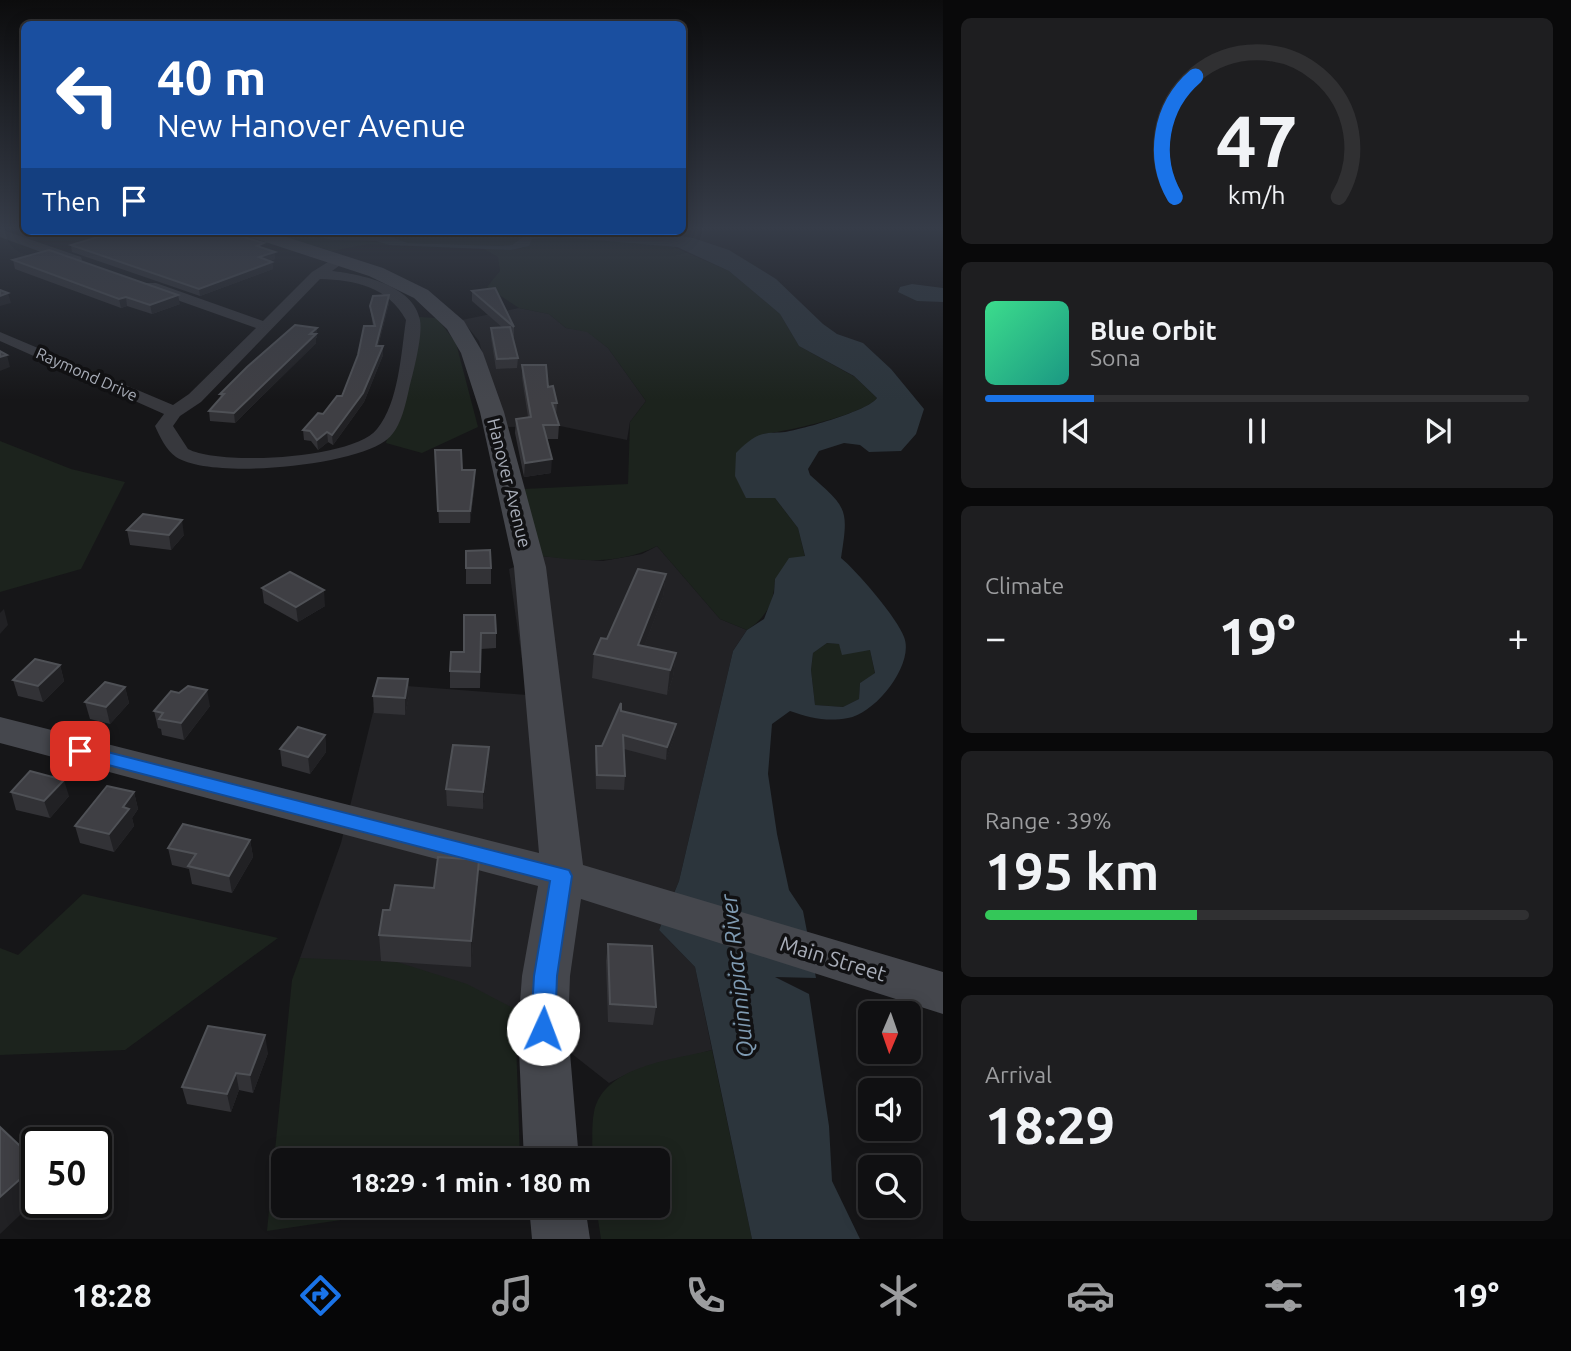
<!DOCTYPE html>
<html lang="en">
<head>
<meta charset="utf-8">
<style>
	:root { --surface:#101012; --page:#1e1e20; --text:#f1f3f6; --muted:#9c9d9f; --line:#303032; --accent:#1a73e8 }
	body { margin:0; font-family:Ubuntu,sans-serif; background:var(--page); color:var(--text); height:100vh; display:flex; flex-direction:column; font-size:26px; white-space:nowrap }
	* { box-sizing:border-box; margin:0 }
	p { font-size:23px; color:var(--muted) }
	.icon { flex:none; width:38px; height:38px; fill:none; stroke:currentColor; stroke-width:2; stroke-linecap:round; stroke-linejoin:round }
	.map { position:relative; flex:1; overflow:hidden }
	.details { display:flex; flex-direction:column; gap:18px; padding:18px; background:#09090a; width:628px }
	.details>* { flex:none }
	.guide { position:absolute; left:21px; top:21px; width:665px; height:214px; border-radius:10px; box-shadow:0 4px 18px #0003,0 0 0 2px var(--line); background:#1a4fa0; color:#fff; overflow:hidden }
	.needle { width:46px; rotate:182deg }
	.controls { position:absolute; left:858px; top:1001px; display:grid; gap:14px }
	.controls a { display:grid; place-items:center; width:63px; height:63px; border-radius:10px; background:var(--surface); box-shadow:0 4px 18px #0003,0 0 0 2px var(--line); font-size:35px }
	.speed { position:absolute; left:21px; top:1127px; display:flex; gap:14px; font-size:35px; font-weight:700; text-align:center }
	.speed>* { display:grid; place-content:center; width:91px; height:91px; border-radius:50%; background:var(--surface); box-shadow:0 4px 18px #0003,0 0 0 2px var(--line); line-height:1 }
	.speed .limit { border:4px solid #111; border-radius:10px; background:#fff; color:#111 }
	.pin { position:absolute; display:grid; place-items:center; width:60px; height:60px; color:#fff; margin:-30px; border-radius:14px; box-shadow:0 4px 10px #0006 }
	.me { position:absolute; width:77px; margin:-38px; rotate:2deg; stroke-linejoin:round; filter:drop-shadow(0 0 5px #0008) }
	.turn { display:flex; align-items:center; gap:24px; height:147px; padding:0 21px; font-size:32px }
	.turn .icon { width:91px; height:91px; stroke-width:2.5 }
	.turn b { display:block; font-size:49px; line-height:60px }
	.then { display:flex; align-items:center; height:66px; padding:0 21px; background:#0003; gap:14px; font-size:26px }
	.big { font-size:52px; font-weight:700; line-height:1.1 }
	.details .tile { flex:1; display:flex; flex-direction:column; justify-content:center; gap:10px; min-width:0; padding:0 24px; border-radius:10px; background:var(--page) }
	.details .dial { align-items:center; gap:0 }
	.dial svg { height:182px; overflow:visible; fill:none; stroke:var(--line); stroke-width:7; stroke-linecap:round; text-anchor:middle }
	.dial text { fill:var(--text); stroke:none }
	.song { display:flex; align-items:center; gap:21px }
	.cover { width:84px; height:84px; border-radius:10px; background:linear-gradient(135deg,hsl(150 70% 55%),hsl(170 70% 35%)) }
	.played { height:7px; border-radius:4px; background:linear-gradient(90deg,var(--accent) 20%,var(--line) 20%) }
	.keys { display:flex; justify-content:space-around; direction:ltr }
	.heat { display:flex; justify-content:space-between; align-items:center; font-size:38px; direction:ltr }
	.charge { height:10px; border-radius:5px; background:linear-gradient(90deg,#34c759 39%,var(--line) 0) }
	.trip { position:absolute; left:271px; top:1148px; width:399px; height:70px; border-radius:10px; background:var(--surface); box-shadow:0 4px 18px #0003,0 0 0 2px var(--line); font-weight:700; line-height:70px; text-align:center }
	.dock { display:flex; height:112px; justify-content:space-around; align-items:center; background:#060607; color:var(--muted) }
	.dock .icon { width:49px; height:49px }
	.dock .active { color:var(--accent) }
	.dock b { font-size:32px; color:var(--text) }
	main { display:flex; flex:1; min-height:0 }
	.map>svg:first-child { display:block }
</style>
</head>
<body>
<main>
<div class="map">
<svg width="943" height="1239" viewBox="0 0 943 1239">
	<rect width="100%" height="100%" fill="#161618"/>
	<g fill="#222225">
		<path d="M519 308 549 314 566 328 587 331 608 348 646 401 630 422 627 440 560 426 502 427 479 341 462 320Z"/>
		<path d="M657 546 720 619 747 630 733 651 679 881 659 930 695 967 712 1050 631 1072 609 1083 515 1009 300 958 341 843 380 684 527 695 509 569 541 556 603 561 642 554Z"/>
	</g>
	<g fill="#1c231d">
		<path d="M266 231C289 231 310 237 333 240 352 242 371 239 389 245L368 244 332 251Z"/>
		<path d="M358 231 387 233 524 231 528 234 512 245 499 246 408 243 391 237 323 232Z"/>
		<path d="M551 237 669 245 729 271 780 314 799 346 855 377 877 398C866 414 785 432 763 434L775 498 798 528 805 557 775 579C774 602 767 617 747 630L720 619 657 546C619 565 581 561 541 556L524 489 628 484 630 422 646 401 608 348 587 332 566 328 549 314 519 308 487 287 500 271 498 257 484 249 524 248 532 240Z"/>
		<path d="M419 317 437 318 456 343 478 427 422 453 386 443Z"/>
		<path d="M0 441 71 469 125 482 81 569 0 592Z"/>
		<path d="M827 643 839 644 842 651 870 650 875 674 860 683 859 699 843 707 815 705 811 670 813 653Z"/>
		<path d="M83 894 278 938 125 1050 0 1055V948L18 955Z"/>
		<path d="M300 958 397 962 467 984 515 1009 520 1160H284V1206H435L267 1231 292 980Z"/>
		<path d="M712 1050 752 1239H601L596 1206H658V1160H592C593 1145 591 1127 594 1112 604 1065 674 1060 712 1050Z"/>
	</g>
	<g fill="#2c353c" fill-rule="evenodd">
		<path d="M290 231 391 237 408 243 499 246 512 245 527 234 524 231H650L693 238 729 250 776 279 823 324 837 334 863 343 891 369 924 409 916 434 901 451 869 452 860 445 844 443 819 451 808 469 810 475C847 508 849 508 841 558 856 570 898 619 904 637 915 664 875 714 848 718 827 722 810 718 790 711L772 724 768 774 777 834 789 890 803 911 816 978 775 977 809 994 829 1126 832 1181 860 1239H752L695 967 659 930 679 881 733 651 747 630 764 619 774 593 775 579 789 558 805 556 798 528 775 498H746L735 476 736 453C744 445 752 437 763 434 770 432 778 433 785 432 803 429 868 411 877 398L854 376 799 346 780 314 729 271 677 247 559 237 532 239 529 246 511 250 389 245 376 241 333 240ZM827 643 839 644 842 655 870 650 875 673 860 683 859 699 843 707 815 705 811 670 813 653Z"/>
		<path d="M912 284 943 288V302L917 301 898 292 900 287Z"/>
	</g>
	<g fill="none" stroke-linecap="round" stroke-linejoin="round">
		<g fill="#37383d" fill-rule="evenodd">
			<path d="M0 229 81 257 82 260 71 263 0 237Z"/>
			<path d="M336 257 347 260 332 271C360 274 414 285 420 320 423 336 413 373 409 389 405 407 400 431 385 441 351 466 211 480 176 457 166 450 160 437 155 426L164 414 0 341V332L173 405 189 394 256 328 146 289V283H156L263 321 312 272ZM320 279C356 280 388 287 406 320 401 353 399 402 377 429 354 459 220 466 188 449L173 426 180 416 201 402Z"/>
		</g>
		<g fill="#45474d" fill-rule="evenodd">
			<path d="M241 231H268L383 268 428 290 464 321 483 353 504 412 546 567 583 865 943 972V1014L581 899 570 976 568 1029 579 1160H524L518 1029 522 976 538 886 0 743V717L539 853 514 567 480 412 461 353 447 329 414 298 369 276 244 235Z"/>
			<path d="M529 1206H585L590 1239H532Z"/>
		</g>
	</g>
	<g fill="#323236">
		<path d="M71 245 265 248 275 259 269 261 272 262 273 269 200 296 72 252Z"/>
		<path d="M13 260 180 304 152 314 127 306 121 308 15 269Z"/>
		<path d="M472 291 514 327V338L512 336 518 358 517 368 496 369 491 338V328H503L472 301Z"/>
		<path d="M389 303 378 346 383 355 364 402 333 445 328 442 318 450 311 441 304 440 303 430 323 414 342 396 373 326 371 314 370 306Z"/>
		<path d="M317 328V337L316 338V343L235 423 210 421 209 411 221 398 220 394Z"/>
		<path d="M522 365 548 387 557 403 556 416 559 425 558 439H547L551 473 524 477 515 433 516 419 528 417 522 378Z"/>
		<path d="M435 450 462 470H475V482L470 523H439Z"/>
		<path d="M127 530 184 535 171 550 130 545Z"/>
		<path d="M466 551 491 568V584H466Z"/>
		<path d="M666 574 663 597 644 647 676 653 673 677 667 695 592 678 594 654Z"/>
		<path d="M262 588 325 606 298 622 264 603Z"/>
		<path d="M464 615 496 633V648L481 649 480 688H450V671L464 652Z"/>
		<path d="M60 665 64 681 43 702 18 696 13 680Z"/>
		<path d="M408 679 409 696 405 715 374 713 373 696Z"/>
		<path d="M125 687 129 703 110 724 90 719 85 702Z"/>
		<path d="M210 706 184 740 162 735 161 729 158 728 154 711Z"/>
		<path d="M621 711 676 724 674 738 666 760 624 749 625 776 624 790 596 789 595 759 596 746H602Z"/>
		<path d="M325 735 326 752 310 774 282 766 280 749Z"/>
		<path d="M489 747V764L483 809 447 806 446 789Z"/>
		<path d="M11 792 69 796 50 818 16 810Z"/>
		<path d="M134 792 138 809 132 818 134 826 114 852 80 843 75 826Z"/>
		<path d="M250 840 253 857 232 893 192 884 189 869 172 865 168 848Z"/>
		<path d="M479 860 478 886 471 967 381 961 379 935 390 910 434 888Z"/>
		<path d="M608 944 656 1007 653 1025 608 1022 606 961Z"/>
		<path d="M268 1053 253 1093 239 1090 231 1112 187 1104 182 1087Z"/>
	</g>
	<g fill="#212124">
		<path d="M275 252V259L260 264 259 257Z"/>
		<path d="M272 262 273 269 200 296 199 289Z"/>
		<path d="M8 293 11 303 0 306V296Z"/>
		<path d="M178 295 180 304 152 314 150 305Z"/>
		<path d="M389 295V303L376 355V346Z"/>
		<path d="M126 297 127 306 121 308 119 299Z"/>
		<path d="M317 328V337L316 338V343L235 423 234 413Z"/>
		<path d="M383 346V355L364 402 333 445 332 435Z"/>
		<path d="M7 355 10 367 0 371V357Z"/>
		<path d="M327 432 328 442 318 450 317 440Z"/>
		<path d="M552 459 551 473 524 477 525 463Z"/>
		<path d="M475 470V482L470 523V511Z"/>
		<path d="M182 520 184 535 171 550 169 535Z"/>
		<path d="M666 574 663 597 638 663V645Z"/>
		<path d="M324 590 325 606 298 622 296 607Z"/>
		<path d="M4 609 8 625 0 634V613Z"/>
		<path d="M676 653 673 677 667 695 670 670Z"/>
		<path d="M60 665 64 681 43 702 38 686Z"/>
		<path d="M408 679 409 696 405 715V698Z"/>
		<path d="M125 687 129 703 110 724 106 707Z"/>
		<path d="M207 690 210 706 184 740 181 723Z"/>
		<path d="M676 724 674 738 666 760 667 747Z"/>
		<path d="M325 735 326 752 310 774 308 757Z"/>
		<path d="M489 747V764L483 809V792Z"/>
		<path d="M64 780 69 796 50 818 44 801Z"/>
		<path d="M134 792 138 809 132 818 134 826 114 852 109 834 123 807Z"/>
		<path d="M250 840 253 857 232 893 229 876Z"/>
		<path d="M479 860 478 886 471 967V941Z"/>
		<path d="M265 1035 268 1053 253 1093 250 1075Z"/>
		<path d="M236 1073 239 1090 231 1112 227 1094Z"/>
		<path d="M37 1164V1199L0 1234V1197Z"/>
	</g>
	<g fill="#3f3f44" stroke="#4f5156" stroke-width="2">
		<path d="M118 231H224L264 243 257 246 275 252 259 257 272 262 199 289 71 245Z"/>
		<path d="M49 250 178 295 150 305 126 297 119 299 13 260Z"/>
		<path d="M495 288 514 327 472 291Z"/>
		<path d="M0 290 8 293 0 296Z"/>
		<path d="M389 295 376 346H383L363 393 332 435 327 432 317 440 310 431 303 430 318 413 323 414 337 396H342L358 355 364 326H375L370 306 373 296Z"/>
		<path d="M295 325 317 328 310 334H316L234 413 209 411 224 394H220L247 367Z"/>
		<path d="M510 327 518 358 497 359 491 328Z"/>
		<path d="M0 351 7 355 0 357Z"/>
		<path d="M522 365H546L548 387 553 386 557 403H552L559 425H543L552 459 525 463 516 419 531 417Z"/>
		<path d="M435 450H461L462 470H475L470 511H438Z"/>
		<path d="M143 514 182 520 169 535 127 530Z"/>
		<path d="M490 550 491 568H466V551Z"/>
		<path d="M638 569 666 574 638 645 676 653 670 670 594 654 601 638 607 639Z"/>
		<path d="M290 572 324 590 296 607 262 588Z"/>
		<path d="M464 615H495L496 633H481L480 672 450 671 451 652H464Z"/>
		<path d="M35 659 60 665 38 686 13 680Z"/>
		<path d="M378 678 408 679 405 698 373 696Z"/>
		<path d="M105 682 125 687 106 707 85 702Z"/>
		<path d="M188 686 207 690 181 723 159 719 163 713 154 711 171 691 179 693Z"/>
		<path d="M621 703V711L676 724 667 747 623 735 625 776 597 775 596 746H602Z"/>
		<path d="M298 727 325 735 308 757 280 749Z"/>
		<path d="M453 745 489 747 483 792 446 789Z"/>
		<path d="M30 771 64 780 44 801 11 792Z"/>
		<path d="M107 786 134 792 123 807 129 809 109 834 75 826Z"/>
		<path d="M183 824 250 840 229 876 188 866 196 854 168 848Z"/>
		<path d="M438 857 479 860 471 941 379 935 383 910H390L395 885 434 888Z"/>
		<path d="M608 944 652 946 656 1007 610 1004Z"/>
		<path d="M208 1026 265 1035 250 1075 236 1073 227 1094 182 1087Z"/>
		<path d="M0 1127 37 1162V1164L0 1197Z"/>
	</g>
	<linearGradient id="sky" x2="0" y2="1"><stop stop-color="#0c0c0d"/><stop offset="0.57" stop-color="#363c48"/><stop offset="1" stop-color="#363c48" stop-opacity="0"/></linearGradient>
	<rect width="943" height="400" fill="url(#sky)"/>
	<path fill="#1a73e8" stroke="#114b97" stroke-width="2" d="M80 745 569 870 572 876 557 976 555 1029 552 1036 543 1040 535 1036 531 1029 534 976 550 881 74 756 71 751Z"/>
	<g text-anchor="middle" stroke-width="7" stroke-linejoin="round" paint-order="stroke">
		<g font-size="16" fill="#a8adb8" stroke="#111113">
			<text transform="translate(87 374) rotate(24)" y="6">Raymond Drive</text>
		</g>
		<g font-size="18" fill="#a8adb8" stroke="#111113">
			<text transform="translate(509 483) rotate(76)" y="6">Hanover Avenue</text>
		</g>
		<g font-size="21" fill="#a8adb8" stroke="#111113">
			<text transform="translate(833 959) rotate(17)" y="7">Main Street</text>
		</g>
		<g font-size="23" font-style="italic" fill="#7f9bb3" stroke="#111113">
			<text transform="translate(737 976) rotate(-96)" y="8">Quinnipiac River</text>
		</g>
	</g>
</svg>
<div class="controls">
<a><svg class="needle" viewBox="-14 -14 28 28"><path d="M0-13l5 13h-10z" fill="#e53935"/><path d="M0 13l5-13h-10z" fill="#9c9d9f"/></svg></a>
<a><svg class="icon" aria-label="sound" viewBox="0 0 24 24"><path d="M4 9h4l5-4v14l-5-4H4zM17 9q2 3 0 6"/></svg></a>
<a><svg class="icon" aria-label="search" viewBox="0 0 24 24"><circle cx="10" cy="10" r="6"/><path d="M15 15l6 6"/></svg></a>
</div>
<div class="speed"><div class="limit">50</div></div>
<div class="pin" style="left:80px;top:751px;background:#d93025"><svg class="icon" aria-label="arrive" viewBox="0 0 24 24"><path d="M6 21V4h12l-3 4 3 4H6"/></svg></div>
<svg class="me" style="left:543px;top:1029px" viewBox="-20 -20 40 40"><circle r="19" fill="#fff"/><path d="M0-13L10 11 0 6-10 11z" fill="#1a73e8"/></svg>
<div class="trip">18:29 · 1 min · 180 m</div>
<div class="guide">
<div class="turn"><svg class="icon" aria-label="left" viewBox="0 0 24 24"><path d="M17 20v-9H6M10 6l-5 5 5 5"/></svg><div><b>40 m</b>New Hanover Avenue</div></div>
<div class="then">Then<svg class="icon" aria-label="arrive" viewBox="0 0 24 24"><path d="M6 21V4h12l-3 4 3 4H6"/></svg></div>
</div>
</div>
<section class="details">
<div class="tile dial"><svg viewBox="0 0 100 80">
<path d="M14 69A42 42 0 1 1 86 69"/>
<path d="M14 69A42 42 0 0 1 23 16" stroke="#1a73e8"/>
<text x="50" y="56" font-size="32" font-weight="700">47</text>
<text x="50" y="72" font-size="11">km/h</text>
</svg></div>
<div class="tile">
<div class="song"><i class="cover"></i><div><b>Blue Orbit</b><p>Sona</p></div></div>
<div class="played"></div>
<div class="keys"><svg class="icon" aria-label="previous" viewBox="0 0 24 24"><path d="M18 5L8 12l10 7zM5 5v14"/></svg><svg class="icon" aria-label="pause" viewBox="0 0 24 24"><path d="M8 5v14M16 5v14"/></svg><svg class="icon" aria-label="next" viewBox="0 0 24 24"><path d="M6 5l10 7-10 7zM19 5v14"/></svg></div>
</div>
<div class="tile"><p>Climate</p>
<div class="heat"><a>−</a><b class="big">19°</b><a>+</a></div>
</div>
<div class="tile"><p>Range · 39%</p><b class="big">195 km</b><div class="charge"></div></div>
<div class="tile"><p>Arrival</p><b class="big">18:29</b></div>
</section>
</main>
<nav class="dock">
<b>18:28</b>
<svg class="icon active" aria-label="directions" viewBox="0 0 24 24"><path d="M12 3l9 9-9 9-9-9zM9 14v-3h6M13 9l2 2-2 2"/></svg>
<svg class="icon" aria-label="music" viewBox="0 0 24 24"><path d="M9 18V5l10-2v13"/><circle cx="6" cy="18" r="3"/><circle cx="16" cy="16" r="3"/></svg>
<svg class="icon" aria-label="phone" viewBox="0 0 24 24"><path d="M5 4h4l2 5-3 2q2 4 5 5l2-3 5 2v4C11 20 4 13 5 4z"/></svg>
<svg class="icon" aria-label="climate" viewBox="0 0 24 24"><path d="M12 3v18M4 7l16 10M4 17L20 7"/></svg>
<svg class="icon" aria-label="car" viewBox="0 0 24 24"><path d="M5 17H2v-5l4-1 3-4h7l3 4 3 1v5h-3M9 17h6M6 11h13"/><circle cx="7" cy="17" r="2"/><circle cx="17" cy="17" r="2"/></svg>
<svg class="icon" aria-label="filters" viewBox="0 0 24 24"><path d="M4 7h16M4 17h16"/><circle cx="9" cy="7" r="2"/><circle cx="15" cy="17" r="2"/></svg>
<b>19°</b>
</nav>
</body>
</html>
